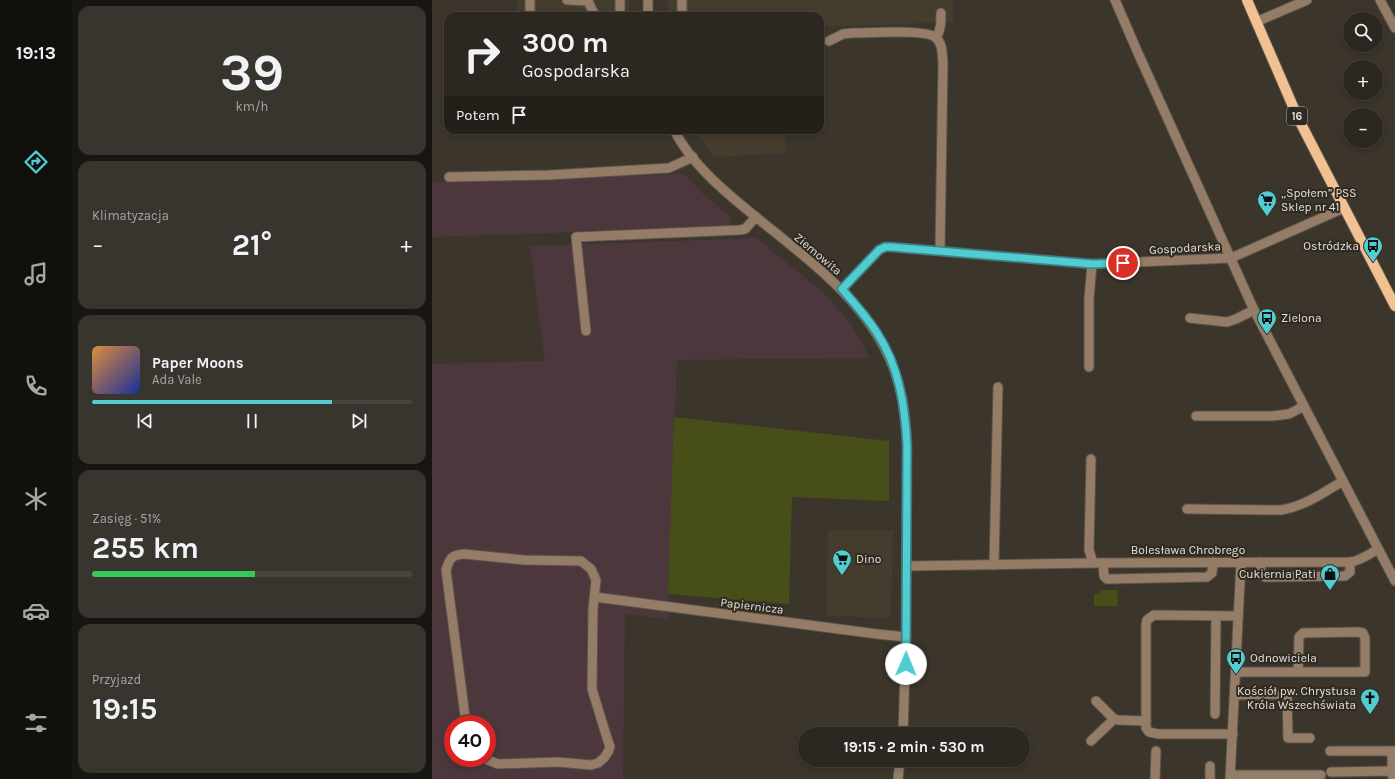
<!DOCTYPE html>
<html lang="pl">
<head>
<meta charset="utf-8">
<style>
	:root { --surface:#2c2821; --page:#38342e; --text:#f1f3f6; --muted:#a6a6a5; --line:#48443f; --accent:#51ccd1 }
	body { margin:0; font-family:Karla,sans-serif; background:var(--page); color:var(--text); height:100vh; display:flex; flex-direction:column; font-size:15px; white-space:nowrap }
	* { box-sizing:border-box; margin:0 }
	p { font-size:13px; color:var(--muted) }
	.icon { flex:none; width:22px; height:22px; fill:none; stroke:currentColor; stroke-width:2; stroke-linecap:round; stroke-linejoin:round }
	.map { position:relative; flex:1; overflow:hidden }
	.side { display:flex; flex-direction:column; gap:6px; padding:6px; background:#181612; width:360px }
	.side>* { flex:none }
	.banner { position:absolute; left:12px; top:12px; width:380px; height:122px; border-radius:12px; box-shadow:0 2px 6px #0003,0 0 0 1px var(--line); background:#2c2821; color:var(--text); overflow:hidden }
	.fabs { position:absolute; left:911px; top:12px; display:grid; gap:8px }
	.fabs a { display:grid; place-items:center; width:40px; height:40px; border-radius:50%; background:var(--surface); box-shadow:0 2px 6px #0003,0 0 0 1px var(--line); font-size:20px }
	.speed { position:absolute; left:12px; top:715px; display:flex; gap:8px; font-size:20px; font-weight:700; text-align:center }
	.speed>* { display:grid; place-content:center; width:52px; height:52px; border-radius:50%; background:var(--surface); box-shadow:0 2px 6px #0003,0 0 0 1px var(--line); line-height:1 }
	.speed .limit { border:6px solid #d22; background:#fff; color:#111 }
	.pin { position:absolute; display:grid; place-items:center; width:34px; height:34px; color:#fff; margin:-17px; border:2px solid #fff; border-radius:50%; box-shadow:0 1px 4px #0007 }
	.me { position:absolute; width:44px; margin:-22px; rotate:1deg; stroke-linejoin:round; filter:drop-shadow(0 0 3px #0008) }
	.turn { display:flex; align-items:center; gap:14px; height:84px; padding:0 12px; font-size:18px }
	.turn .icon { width:52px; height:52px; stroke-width:2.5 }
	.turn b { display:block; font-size:28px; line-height:34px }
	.then { display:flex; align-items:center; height:38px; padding:0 12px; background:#0003; gap:8px; font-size:15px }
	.big { font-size:30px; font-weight:700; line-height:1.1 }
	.side .card { flex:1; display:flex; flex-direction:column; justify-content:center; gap:6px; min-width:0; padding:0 14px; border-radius:12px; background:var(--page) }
	.side .dial { align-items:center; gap:0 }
	.dial b { font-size:52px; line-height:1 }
	.song { display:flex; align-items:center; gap:12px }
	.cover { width:48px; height:48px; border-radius:6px; background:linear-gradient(135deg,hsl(30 70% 55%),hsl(230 70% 35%)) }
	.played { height:4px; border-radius:2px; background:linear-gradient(90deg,var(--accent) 75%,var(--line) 75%) }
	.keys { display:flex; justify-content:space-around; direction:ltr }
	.heat { display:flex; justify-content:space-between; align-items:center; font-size:22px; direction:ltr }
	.charge { height:6px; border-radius:3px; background:linear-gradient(90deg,#34c759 51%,var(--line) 0) }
	.trip { position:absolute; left:366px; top:727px; width:232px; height:40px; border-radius:20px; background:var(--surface); box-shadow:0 2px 6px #0003,0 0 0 1px var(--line); font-weight:700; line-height:40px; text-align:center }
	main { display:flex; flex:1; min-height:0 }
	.menu { display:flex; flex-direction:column; width:72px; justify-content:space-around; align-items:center; background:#12100d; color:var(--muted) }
	.menu .icon { width:28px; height:28px }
	.menu .current { color:var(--accent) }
	.menu b { font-size:18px; color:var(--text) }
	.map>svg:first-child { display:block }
</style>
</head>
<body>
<main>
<nav class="menu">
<b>19:13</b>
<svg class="icon current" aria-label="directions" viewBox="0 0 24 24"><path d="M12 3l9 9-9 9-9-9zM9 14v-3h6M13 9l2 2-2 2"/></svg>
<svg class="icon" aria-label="music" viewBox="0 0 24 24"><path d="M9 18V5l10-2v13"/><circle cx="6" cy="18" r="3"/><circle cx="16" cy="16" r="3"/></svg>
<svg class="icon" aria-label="phone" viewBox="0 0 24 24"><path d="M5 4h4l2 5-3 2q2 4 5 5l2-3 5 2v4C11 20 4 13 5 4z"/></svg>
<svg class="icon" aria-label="climate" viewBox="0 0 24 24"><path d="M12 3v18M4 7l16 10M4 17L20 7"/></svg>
<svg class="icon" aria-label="car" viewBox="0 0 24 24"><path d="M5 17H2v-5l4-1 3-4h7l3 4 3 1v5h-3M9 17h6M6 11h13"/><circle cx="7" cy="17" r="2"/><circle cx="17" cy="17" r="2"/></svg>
<svg class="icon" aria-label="filters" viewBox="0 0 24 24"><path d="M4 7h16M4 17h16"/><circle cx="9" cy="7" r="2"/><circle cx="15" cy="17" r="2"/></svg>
</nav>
<section class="side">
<div class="card dial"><b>39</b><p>km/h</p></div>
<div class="card"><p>Klimatyzacja</p>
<div class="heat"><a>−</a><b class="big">21°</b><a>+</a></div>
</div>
<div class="card">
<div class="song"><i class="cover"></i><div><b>Paper Moons</b><p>Ada Vale</p></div></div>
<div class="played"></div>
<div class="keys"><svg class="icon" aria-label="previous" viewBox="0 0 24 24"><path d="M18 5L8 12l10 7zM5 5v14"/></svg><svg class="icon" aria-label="pause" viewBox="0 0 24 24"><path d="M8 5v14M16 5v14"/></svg><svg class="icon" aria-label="next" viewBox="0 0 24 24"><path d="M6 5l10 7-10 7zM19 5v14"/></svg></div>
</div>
<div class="card"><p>Zasięg · 51%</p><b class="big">255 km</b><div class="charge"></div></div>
<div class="card"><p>Przyjazd</p><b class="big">19:15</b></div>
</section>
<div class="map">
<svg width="963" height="779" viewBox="0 0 963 779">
	<rect width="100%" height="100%" fill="#3b352c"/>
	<g fill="#443c2c">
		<rect x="85" y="0" width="112" height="16"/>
		<path d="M236 0H521V22L388 27V16H235Z"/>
		<path d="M262 130H352L354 153 282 157Z"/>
		<path d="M396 530H461L459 618 394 616Z"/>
	</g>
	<g fill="#4c373d" fill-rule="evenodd">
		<path d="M248 174 255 176 272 195 299 217 297 227 0 237V182Z"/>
		<path d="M324 238 392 293 419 324 438 358 245 360 236 619 193 614 191 779H0V364L113 361 98 246ZM21 724H55V758H21Z"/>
	</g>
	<g fill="#474e17">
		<path d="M242 417 457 441V501L360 497 357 604 236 594Z"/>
		<path d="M668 590H685L686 606H662V594H668Z"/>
	</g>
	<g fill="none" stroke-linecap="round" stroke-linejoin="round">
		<defs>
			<g id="minor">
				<path d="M98 0V16"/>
				<path d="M135 0 156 1 163 16"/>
				<path d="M188 0V16"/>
				<path d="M250 0V16"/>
				<path d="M683 0 706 53 822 310 963 581"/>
				<path d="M948 0 963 28"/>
				<path d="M216 16V0"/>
				<path d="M824 22 875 0"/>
				<path d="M504 38C509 30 509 22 509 13"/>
				<path d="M397 41 411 34 420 33C436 33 493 29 503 37 511 43 510 54 511 63L508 250"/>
				<path d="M242 130C258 161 286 186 313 208 375 260 452 309 469 394 473 411 474 428 475 445L474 637 471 734"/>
				<path d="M17 177 117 175 237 168 261 157"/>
				<path d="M410 289 447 250 453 247H459L660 264 799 258 912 208"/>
				<path d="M758 318 795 322 804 319 822 310"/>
				<path d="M154 331 144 237 308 230 313 229 324 217"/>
				<path d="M657 367V299L660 264"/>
				<path d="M764 416H840L857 414 872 406"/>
				<path d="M659 459 657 550 661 563"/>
				<path d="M755 509 849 510C873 506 891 493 911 481"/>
				<path d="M828 562 829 574 833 577H836L913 576 918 572V562"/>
				<path d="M671 563 672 576 675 579H678L775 577 780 573 781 562"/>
				<path d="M562 565 566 387"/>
				<path d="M475 566 661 563 918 562C928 561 938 554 946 549"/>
				<path d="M163 597 445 634 474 637"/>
				<path d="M804 672H933V638L931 633 926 632 871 633 867 637 866 672"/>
				<path d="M803 695 855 694 856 738H878"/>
				<path d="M664 701 682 719"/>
				<path d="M783 714 784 616"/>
				<path d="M34 724 14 570C18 558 19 555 32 554L92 560 149 561 159 569 164 580 161 609 160 689 175 738 178 747 176 752 172 758 166 763 159 765 126 762 66 764 51 758"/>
				<path d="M801 734H726L717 732 714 728V625L715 620 722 615 806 616"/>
				<path d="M659 741 682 719 686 720 714 721"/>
				<path d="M898 751H963"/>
				<path d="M960 771V751"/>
				<path d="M899 772 960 771 961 779"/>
				<path d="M799 775H889"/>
				<path d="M466 779 468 760"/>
				<path d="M723 779 724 751"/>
				<path d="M778 779V766"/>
				<path d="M798 779 809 562"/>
			</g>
			<path id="major" d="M815 0 866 118 963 306"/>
		</defs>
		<use href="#minor" stroke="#59544b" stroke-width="11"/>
		<use href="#major" stroke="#59544b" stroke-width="12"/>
		<use href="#minor" stroke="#947c66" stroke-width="9"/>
		<use href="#major" stroke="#f2c192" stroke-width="10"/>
	</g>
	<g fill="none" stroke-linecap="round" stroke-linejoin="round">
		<defs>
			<path id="route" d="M474 664 475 445C473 406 467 366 445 333 435 317 422 303 410 289L447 250 453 247H459L660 264 691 263"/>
		</defs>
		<use href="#route" stroke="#358588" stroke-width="10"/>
		<use href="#route" stroke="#51ccd1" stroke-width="7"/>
	</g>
	<defs>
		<symbol id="supermarket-pin" viewBox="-11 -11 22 30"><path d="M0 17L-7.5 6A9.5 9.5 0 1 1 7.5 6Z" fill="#51ccd1" stroke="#302b22"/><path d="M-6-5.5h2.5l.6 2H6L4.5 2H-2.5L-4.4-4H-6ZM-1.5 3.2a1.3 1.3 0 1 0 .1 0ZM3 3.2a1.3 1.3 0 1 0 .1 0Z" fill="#111"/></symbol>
		<symbol id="bus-pin" viewBox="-11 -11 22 30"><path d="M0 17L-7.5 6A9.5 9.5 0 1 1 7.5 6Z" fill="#51ccd1" stroke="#302b22"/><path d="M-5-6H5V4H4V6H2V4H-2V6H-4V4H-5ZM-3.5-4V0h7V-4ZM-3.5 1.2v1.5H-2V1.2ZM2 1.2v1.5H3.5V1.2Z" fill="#111"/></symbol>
		<symbol id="shop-pin" viewBox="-11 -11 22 30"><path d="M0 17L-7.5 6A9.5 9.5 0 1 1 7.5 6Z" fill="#51ccd1" stroke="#302b22"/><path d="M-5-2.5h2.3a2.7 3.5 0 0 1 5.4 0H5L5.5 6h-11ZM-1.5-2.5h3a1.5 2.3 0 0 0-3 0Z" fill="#111"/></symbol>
		<symbol id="church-pin" viewBox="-11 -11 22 30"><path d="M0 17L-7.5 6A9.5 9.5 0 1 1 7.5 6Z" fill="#51ccd1" stroke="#302b22"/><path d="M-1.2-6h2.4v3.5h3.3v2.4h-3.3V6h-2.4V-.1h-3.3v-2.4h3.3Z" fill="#111"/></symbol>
	</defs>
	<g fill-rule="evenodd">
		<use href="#supermarket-pin" x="824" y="189" width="22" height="30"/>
		<use href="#bus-pin" x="930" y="235" width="22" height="30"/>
		<use href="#bus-pin" x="824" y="307" width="22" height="30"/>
		<use href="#supermarket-pin" x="399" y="548" width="22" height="30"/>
		<use href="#shop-pin" x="887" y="563" width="22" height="30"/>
		<use href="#bus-pin" x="793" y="647" width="22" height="30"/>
		<use href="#church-pin" x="927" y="687" width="22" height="30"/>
	</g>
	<g text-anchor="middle" stroke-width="4" stroke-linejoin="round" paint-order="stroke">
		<rect fill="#302b22" stroke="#aeaaa3" stroke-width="1" x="855" y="107" width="20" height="18" rx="3"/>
		<g font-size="11" font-weight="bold" fill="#e4e0da">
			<text x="865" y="120">16</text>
		</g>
		<g font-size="12" fill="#e4e0da" stroke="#302b22" text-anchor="start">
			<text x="849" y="197">„Społem” PSS<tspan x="849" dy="14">Sklep nr 41</tspan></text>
			<text x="927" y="250" text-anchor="end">Ostródzka</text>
			<text x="849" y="322">Zielona</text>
			<text x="424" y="563">Dino</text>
			<text x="884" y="578" text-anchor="end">Cukiernia Pati</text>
			<text x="818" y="662">Odnowiciela</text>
			<text x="924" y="695" text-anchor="end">Kościół pw. Chrystusa<tspan x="924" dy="14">Króla Wszechświata</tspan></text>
		</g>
		<g font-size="12" fill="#e4e0da" stroke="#302b22">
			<text transform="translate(753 248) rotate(-3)" y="4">Gospodarska</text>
			<text transform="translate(386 254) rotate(40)" y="4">Ziemowita</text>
			<text x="756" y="554">Bolesława Chrobrego</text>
			<text transform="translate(320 606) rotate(7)" y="4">Papiernicza</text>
		</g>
	</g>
</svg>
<div class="fabs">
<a><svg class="icon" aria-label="search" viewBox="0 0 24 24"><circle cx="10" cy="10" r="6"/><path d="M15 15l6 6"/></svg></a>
<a>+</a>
<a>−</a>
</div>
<div class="speed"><div class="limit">40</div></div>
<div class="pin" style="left:691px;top:263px;background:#d93025"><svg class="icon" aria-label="arrive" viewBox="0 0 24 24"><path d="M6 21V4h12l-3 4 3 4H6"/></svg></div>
<svg class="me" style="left:474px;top:664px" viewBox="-20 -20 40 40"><circle r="19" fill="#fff"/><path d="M0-13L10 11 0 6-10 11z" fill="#51ccd1"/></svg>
<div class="trip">19:15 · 2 min · 530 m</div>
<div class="banner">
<div class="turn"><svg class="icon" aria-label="right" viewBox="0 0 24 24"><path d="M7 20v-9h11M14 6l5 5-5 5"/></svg><div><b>300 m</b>Gospodarska</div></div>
<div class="then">Potem<svg class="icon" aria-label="arrive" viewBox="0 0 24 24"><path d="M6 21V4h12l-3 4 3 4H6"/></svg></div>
</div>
</div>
</main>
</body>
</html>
